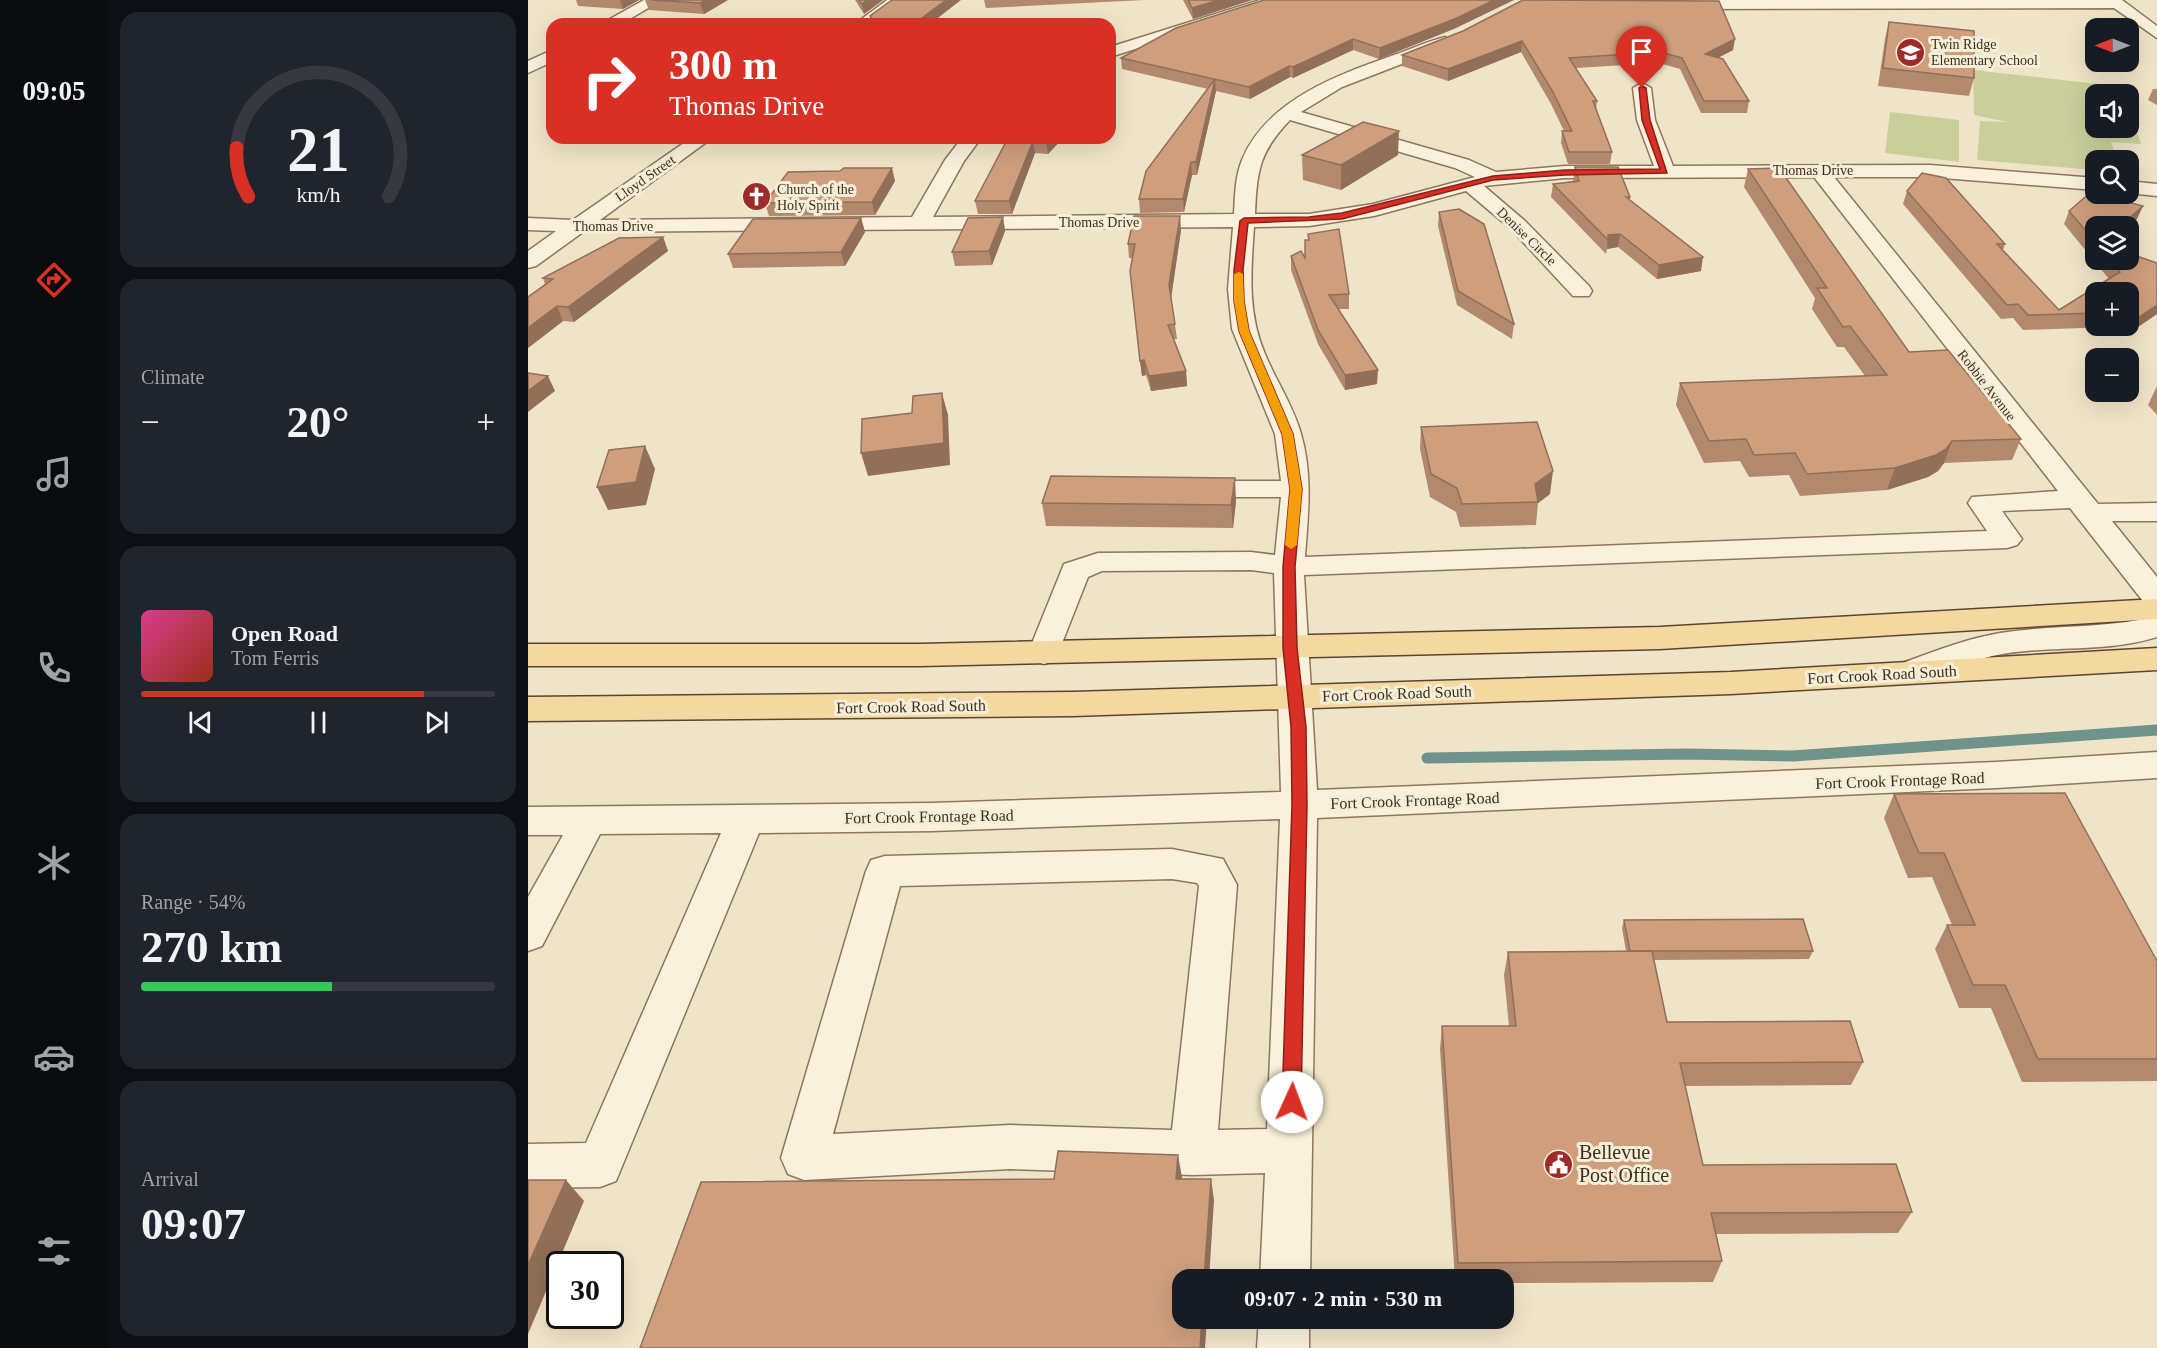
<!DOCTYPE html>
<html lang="en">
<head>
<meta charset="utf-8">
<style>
	:root { --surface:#171b24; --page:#20242c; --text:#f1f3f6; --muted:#9ea1a6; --line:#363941; --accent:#d93025 }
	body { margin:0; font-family:Georgia,serif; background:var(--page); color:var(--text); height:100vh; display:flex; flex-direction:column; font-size:22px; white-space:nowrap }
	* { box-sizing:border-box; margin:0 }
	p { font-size:20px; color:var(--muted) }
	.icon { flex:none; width:33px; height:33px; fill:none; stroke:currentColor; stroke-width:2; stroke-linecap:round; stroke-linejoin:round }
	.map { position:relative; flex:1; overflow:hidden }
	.details { display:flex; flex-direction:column; gap:12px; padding:12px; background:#0d0f14; width:420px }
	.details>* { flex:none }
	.banner { position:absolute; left:18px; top:18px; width:570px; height:126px; border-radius:18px; box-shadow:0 6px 24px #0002; background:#d93025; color:#fff; overflow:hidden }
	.needle { width:39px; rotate:270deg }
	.tools { position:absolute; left:1557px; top:18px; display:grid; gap:12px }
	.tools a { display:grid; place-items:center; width:54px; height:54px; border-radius:12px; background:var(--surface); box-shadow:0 6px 24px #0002; font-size:30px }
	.speed { position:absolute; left:18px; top:1251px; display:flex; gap:12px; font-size:30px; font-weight:700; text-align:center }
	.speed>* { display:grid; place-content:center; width:78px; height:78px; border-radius:50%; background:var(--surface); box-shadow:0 6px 24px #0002; line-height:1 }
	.speed .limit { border:3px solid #111; border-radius:9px; background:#fff; color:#111 }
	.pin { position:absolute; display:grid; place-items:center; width:51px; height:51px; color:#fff; margin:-62px -26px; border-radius:50% 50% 50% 0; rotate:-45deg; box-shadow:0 0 6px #0007 }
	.pin .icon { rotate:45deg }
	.me { position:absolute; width:66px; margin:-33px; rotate:2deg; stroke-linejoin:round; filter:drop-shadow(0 0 4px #0008) }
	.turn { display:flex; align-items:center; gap:21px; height:126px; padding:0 24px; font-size:27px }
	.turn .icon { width:78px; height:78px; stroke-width:2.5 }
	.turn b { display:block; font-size:42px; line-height:51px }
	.big { font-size:45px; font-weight:700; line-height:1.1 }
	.details .tile { flex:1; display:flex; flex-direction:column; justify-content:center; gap:9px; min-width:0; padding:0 21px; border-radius:18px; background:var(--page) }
	.details .dial { align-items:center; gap:0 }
	.dial svg { height:156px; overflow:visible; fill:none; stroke:var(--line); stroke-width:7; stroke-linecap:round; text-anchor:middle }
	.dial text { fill:var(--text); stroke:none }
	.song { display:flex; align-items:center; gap:18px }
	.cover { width:72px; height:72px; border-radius:9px; background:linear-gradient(135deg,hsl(330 70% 55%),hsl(10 70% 35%)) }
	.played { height:6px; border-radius:3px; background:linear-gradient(90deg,var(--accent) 80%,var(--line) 80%) }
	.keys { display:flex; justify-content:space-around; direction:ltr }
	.heat { display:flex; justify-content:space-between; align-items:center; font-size:33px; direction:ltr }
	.charge { height:9px; border-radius:4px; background:linear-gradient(90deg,#34c759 54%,var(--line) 0) }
	.trip { position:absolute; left:644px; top:1269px; width:342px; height:60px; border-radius:18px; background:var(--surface); box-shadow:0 6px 24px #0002; font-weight:700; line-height:60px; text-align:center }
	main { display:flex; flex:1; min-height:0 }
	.dock { display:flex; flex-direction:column; width:108px; justify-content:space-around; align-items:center; background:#090b0e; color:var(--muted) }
	.dock .icon { width:42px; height:42px }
	.dock .current { color:var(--accent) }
	.dock b { font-size:27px; color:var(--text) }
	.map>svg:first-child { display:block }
</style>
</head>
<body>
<main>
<nav class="dock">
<b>09:05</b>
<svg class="icon current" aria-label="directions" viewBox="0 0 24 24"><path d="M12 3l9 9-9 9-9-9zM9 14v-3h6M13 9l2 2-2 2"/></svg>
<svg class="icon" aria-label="music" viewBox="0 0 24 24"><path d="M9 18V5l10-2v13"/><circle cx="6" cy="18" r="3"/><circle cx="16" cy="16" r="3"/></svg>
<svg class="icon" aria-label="phone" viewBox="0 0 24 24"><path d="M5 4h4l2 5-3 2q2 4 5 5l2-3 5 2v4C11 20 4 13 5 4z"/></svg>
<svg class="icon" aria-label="climate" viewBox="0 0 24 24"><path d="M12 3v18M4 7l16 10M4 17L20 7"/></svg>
<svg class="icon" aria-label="car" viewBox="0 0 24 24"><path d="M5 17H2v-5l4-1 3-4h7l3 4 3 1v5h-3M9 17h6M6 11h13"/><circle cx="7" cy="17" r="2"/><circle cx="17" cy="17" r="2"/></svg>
<svg class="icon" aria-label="filters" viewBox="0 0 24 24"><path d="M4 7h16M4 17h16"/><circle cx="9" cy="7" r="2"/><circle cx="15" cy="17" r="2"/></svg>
</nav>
<section class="details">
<div class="tile dial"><svg viewBox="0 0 100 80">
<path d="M14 69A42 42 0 1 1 86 69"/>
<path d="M14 69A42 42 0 0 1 8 44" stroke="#d93025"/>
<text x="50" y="56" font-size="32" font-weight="700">21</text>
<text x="50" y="72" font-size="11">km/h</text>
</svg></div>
<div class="tile"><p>Climate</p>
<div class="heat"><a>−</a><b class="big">20°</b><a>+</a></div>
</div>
<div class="tile">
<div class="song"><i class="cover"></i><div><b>Open Road</b><p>Tom Ferris</p></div></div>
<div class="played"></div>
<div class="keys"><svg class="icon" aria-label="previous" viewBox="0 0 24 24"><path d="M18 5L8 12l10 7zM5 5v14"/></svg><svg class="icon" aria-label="pause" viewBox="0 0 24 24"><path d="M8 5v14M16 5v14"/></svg><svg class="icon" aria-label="next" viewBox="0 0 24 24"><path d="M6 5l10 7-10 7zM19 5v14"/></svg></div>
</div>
<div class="tile"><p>Range · 54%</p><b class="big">270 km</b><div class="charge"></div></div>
<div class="tile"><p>Arrival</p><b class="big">09:07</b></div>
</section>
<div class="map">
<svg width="1629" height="1348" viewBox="0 0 1629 1348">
	<rect width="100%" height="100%" fill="#f0e4c8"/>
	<g fill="#c9cf9b">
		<path d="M1445 70 1570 84 1577 94H1568V128L1608 129 1613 144 1583 142 1589 160H1568L1567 170 1449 160 1452 121 1479 122 1446 115Z"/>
		<path d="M1362 112 1431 120V162L1357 153Z"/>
	</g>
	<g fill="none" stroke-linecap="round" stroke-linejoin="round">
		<path stroke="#6f938a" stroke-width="11" d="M899 758 1159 754 1265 756 1629 730"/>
		<defs>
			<g id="minor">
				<path d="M116 0H134L93 24H73Z"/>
				<path d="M359 0H376L345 24H327Z"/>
				<path d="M732 0H754L752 3 582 57V47Z"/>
				<path d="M1093 0H1594L1629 26V38L1586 8 1149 9 1100 4Z"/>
				<path d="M917 37 925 42 923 45 814 87 773 112 941 160 968 172 1037 166H1126L1109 120 1105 88 1114 83 1123 88 1127 120 1145 166 1402 165 1568 178V190L1402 177H1306L1570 504 1629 503V521H1584L1629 577V608L1618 605 1542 508 1474 511 1494 539 1489 545 1479 548 776 575 789 790 1468 762 1629 752V778L1468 788 789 818 782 1280H732L737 1173 665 1175 482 1169 276 1180 260 1174 253 1158 338 871 343 860 357 856 644 849 695 859 709 885 690 1130 739 1129 752 819 404 831 231 833 88 1181 72 1187 0 1188V1144L58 1143 193 833 72 834 14 946 0 951V897L35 835H0V807L404 803 753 792 746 573 723 570 574 571 560 577 527 661 516 664 505 661 500 653 536 564 570 553 723 552 747 555 753 497H662L652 495 648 489 652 483 662 481H753L747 434 704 329 700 289 705 227 55 232 8 266 0 268V251L28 231 0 230V218L45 220 163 138H184L72 220 384 217 417 160 434 138H453L436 161 405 217 706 214C707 196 707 177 714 160 739 99 812 74 869 54 885 48 901 41 917 37ZM762 120 927 168 947 177 845 204 781 214H727C729 171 731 152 762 120ZM1286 177 1530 491 1444 497 1440 503 1459 531 777 557C780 515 785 475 773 434 765 405 748 381 737 354 719 312 723 271 726 227L781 226 846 216 938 191 983 229 1045 296H1061L1064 291 1061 286 997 221 956 186 1037 178ZM644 879 669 883 671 886 644 1130 482 1125 305 1134 372 886Z"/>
				<path d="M24 50V62L0 73V61Z"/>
				<path d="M1600 181 1629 184V196L1600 193Z"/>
				<path d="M1629 616V637C1575 654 1519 644 1464 656 1437 662 1398 687 1372 680L1368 672 1372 664C1410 650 1447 635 1487 631 1535 625 1582 628 1629 616Z"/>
				<path d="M731 1318H781V1348H729Z"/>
			</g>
			<g id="major">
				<path d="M1629 599V619L1132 649 392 666H0V644H392L1132 627Z"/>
				<path d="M1629 648V670L1203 694 545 716 0 721V697L545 692 1203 672Z"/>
			</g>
		</defs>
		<use href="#minor" stroke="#8d765c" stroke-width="3"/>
		<use href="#major" stroke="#5b4430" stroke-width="3"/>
		<use href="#minor" fill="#faf1dc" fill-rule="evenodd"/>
		<use href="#major" fill="#f3d9a0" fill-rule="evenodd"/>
	</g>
	<g fill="#b2896c" fill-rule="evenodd">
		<path d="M48 0H111L95 9 50 6Z"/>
		<path d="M117 0H200L176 14 121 10Z"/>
		<path d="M327 0H355L336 14Z"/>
		<path d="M456 0H616L458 8Z"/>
		<path d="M655 0H724L665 19Z"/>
		<path d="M342 16 402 24H344Z"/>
		<path d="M1361 22 1446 78 1441 96 1350 86 1357 39Z"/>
		<path d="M928 28 851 59 825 50 765 78 762 77 722 99 688 91 669 175H664L656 212 612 213 611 199 680 89 594 69 593 58Z"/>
		<path d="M935 31 1205 50 1190 58 1221 101 1219 113H1173L1152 69 1131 63 1048 68 1069 101 1068 110 1084 152 1082 164H1040L1033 143 1034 131H1036L1023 104 993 52 920 81 874 66V55Z"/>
		<path d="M1625 89H1629V105L1620 100Z"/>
		<path d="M480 138H535L520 154 507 153 484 214H450L447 201Z"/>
		<path d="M774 155H870L813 190 775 180Z"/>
		<path d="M1047 167 1102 197V200L1173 271 1129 279 1090 247 1079 249 1078 254 1023 197 1025 184 1045 182Z"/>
		<path d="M1220 169 1381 352 1493 439 1484 460 1416 463 1410 471 1400 477 1359 490 1272 496 1261 475 1221 477 1212 461 1176 463 1148 405 1152 383 1337 376 1316 347H1309L1284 309 1287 298 1216 187Z"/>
		<path d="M312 171 367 181 347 215 241 216 237 203Z"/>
		<path d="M1379 191 1477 244 1475 250 1531 310 1581 279 1536 224 1541 211 1609 219 1600 227 1568 226V260H1600L1629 314 1604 331H1587L1582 327 1495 330 1485 318 1473 319 1375 204ZM1568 292H1600V326H1568Z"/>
		<path d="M911 212 986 324 984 339 929 305 910 226Z"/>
		<path d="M475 217 477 231 464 265 427 266 424 252Z"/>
		<path d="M333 218 337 232 317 266 205 268 200 254Z"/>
		<path d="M653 230 643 297 649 339H646L658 371 659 386 623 391 618 375 614 376 602 271 604 258H601L600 244Z"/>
		<path d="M135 237 140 251 46 322 35 321 0 348V297L17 284 15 278Z"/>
		<path d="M763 256 821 294V309H811L849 384 817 390 790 344 763 270Z"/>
		<path d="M1629 386V415L1620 405Z"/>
		<path d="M893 427 1022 494 1010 503 1008 525 932 527 928 512 902 497 892 449Z"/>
		<path d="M708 501 705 528 518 526 514 503Z"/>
		<path d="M1366 794 1629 961V1081L1494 1082 1463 1008H1431L1407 949 1419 925H1424L1404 877 1380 878 1356 818Z"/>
		<path d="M1096 920 1285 951 1281 959 1126 960 1139 1022 1335 1062 1323 1085 1157 1086 1175 1165 1384 1212 1370 1233 1188 1234 1194 1261 1185 1282 975 1283V1280H927L912 1049 914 1026H981L976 975 980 952 1098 951 1094 928Z"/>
	</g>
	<g fill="#916f58">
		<path d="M92 0H111L95 9Z"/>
		<path d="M178 0H200L176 14 172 3Z"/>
		<path d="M339 0H355L336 14 334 4Z"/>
		<path d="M418 0H433L402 24H386Z"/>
		<path d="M691 0H724L665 19 664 8Z"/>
		<path d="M966 0H986L928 28 851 59 852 48Z"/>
		<path d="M825 39V50L765 78V67Z"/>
		<path d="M1207 39 1205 50 1175 65 1177 54Z"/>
		<path d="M994 41 993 52 920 81V69Z"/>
		<path d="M761 66 762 77 722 99 721 87Z"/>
		<path d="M687 79 688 91 669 175 668 162Z"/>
		<path d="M871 131 870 155 813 190V165Z"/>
		<path d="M522 138H535L520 154 518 141Z"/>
		<path d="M505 141 507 153 484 214 481 201Z"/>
		<path d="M663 162 664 175 656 212 655 199Z"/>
		<path d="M364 168 367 181 347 215 344 202Z"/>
		<path d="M1615 206 1609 219 1600 227 1592 226Z"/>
		<path d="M652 216 653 230 643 299 641 285Z"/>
		<path d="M475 217 477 231 464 265 461 251Z"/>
		<path d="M333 218 337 232 317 266 313 252Z"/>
		<path d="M1092 234 1090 247 1079 249 1080 235Z"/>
		<path d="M135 237 140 251 46 322 40 307Z"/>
		<path d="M1175 257 1173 271 1129 279 1131 265Z"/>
		<path d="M1629 305V314L1604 331 1611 317Z"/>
		<path d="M29 306 35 321 0 348V328Z"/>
		<path d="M616 360 618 375 614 376 612 361Z"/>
		<path d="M850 370 849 384 817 390V375Z"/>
		<path d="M658 371 659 386 623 391 621 376Z"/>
		<path d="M20 376 27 391 0 412V391Z"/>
		<path d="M414 393 420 415 422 465 340 476 333 453Z"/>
		<path d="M1424 441 1416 463 1410 471 1400 477 1359 490 1367 468Z"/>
		<path d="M117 446 127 469 118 505 80 510 69 487Z"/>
		<path d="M1025 471 1022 494 1010 503 1007 484Z"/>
		<path d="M707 478 708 501 705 528 703 505Z"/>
		<path d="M650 1155 654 1177 652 1201 648 1179Z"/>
		<path d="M683 1179 686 1200 681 1280H676Z"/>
		<path d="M38 1180 56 1201 0 1334V1265Z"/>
		<path d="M674 1318H679L677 1348H672Z"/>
	</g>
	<g fill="#cf9f7d" stroke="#916f58" stroke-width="1.5">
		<path d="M123 0H178L172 3Z"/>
		<path d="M331 0H339L334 4Z"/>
		<path d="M364 0H418L386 24H348L342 16Z"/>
		<path d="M660 0H691L664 8Z"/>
		<path d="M736 0H966L929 18 852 48 825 39 765 67 761 66 721 87 593 58 648 28Z"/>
		<path d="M995 0 1191 1 1207 39 1177 54 1195 59 1221 101H1176L1154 58 1132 52 1041 58 1069 101H1065L1084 152H1041L1034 131H1044L1025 92 994 41 920 69 874 55 935 31Z"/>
		<path d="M1361 22 1446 31V78L1355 68Z"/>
		<path d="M687 79 668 162H663L655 199H611L618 171Z"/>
		<path d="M835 122 871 131 813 165 774 155Z"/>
		<path d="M480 138H522L518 141H505L481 201H447Z"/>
		<path d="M1047 167H1090L1102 197H1098L1175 257 1131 265 1092 234 1080 235V240L1025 184 1051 181Z"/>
		<path d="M316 168H364L344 202 237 203 260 172 312 171Z"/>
		<path d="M1251 168 1381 352 1420 350 1493 439 1424 441 1418 449 1408 455 1367 468 1279 474 1267 453 1226 455 1218 439 1181 441 1152 383 1359 375 1322 326 1315 327 1289 288H1299L1220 169Z"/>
		<path d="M1394 173 1418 178 1477 244H1469L1531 310 1592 272 1582 260H1600V253L1629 263V305L1611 317H1600V292H1568V313L1500 315 1490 304 1479 305 1379 191Z"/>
		<path d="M1563 192 1568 194 1615 206 1592 226H1568V243L1541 211Z"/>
		<path d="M931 209 956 224 986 324 930 291 911 212Z"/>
		<path d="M606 216H652L641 285 647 324 640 325 658 371 621 376 616 360 612 361 602 271 607 244H600Z"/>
		<path d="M475 217 461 251 424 252 440 218Z"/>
		<path d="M333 218 313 252 200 254 225 219Z"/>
		<path d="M811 229 821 294 801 295 850 370 817 375 790 330 763 256 773 251 777 258V240H781L780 234Z"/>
		<path d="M135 237 40 307 29 306 0 328V297L25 279 15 278 91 238Z"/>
		<path d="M0 373 20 376 0 391Z"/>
		<path d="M414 393 416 443 333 453 334 419 384 413 385 396Z"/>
		<path d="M1009 422 1025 471 1007 484 1010 502 934 504 929 488 903 474 893 427Z"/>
		<path d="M117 446 108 482 69 487 81 450Z"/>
		<path d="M523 476 707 478 703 505 514 503Z"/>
		<path d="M1537 793 1629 961V1059H1510L1477 985H1445L1419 925H1447L1416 853H1391L1366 794Z"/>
		<path d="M1275 919 1285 951H1102L1096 920Z"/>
		<path d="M1124 951 1139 1022 1322 1021 1335 1062 1152 1063 1175 1165 1368 1164 1384 1212 1183 1213 1194 1261 930 1263 914 1026H988L980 952Z"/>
		<path d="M530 1151 650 1155 648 1179H683L676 1280H654V1318H674L672 1348H112L173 1182 526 1179Z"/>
		<path d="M0 1180H38L0 1265Z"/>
	</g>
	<path fill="#d93025" stroke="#8d1f18" stroke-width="1.5" d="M1114 86 1118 88 1122 120 1139 173 1037 175 965 180 814 219 720 223 715 270 716 301 721 331 765 434 774 489 767 567 769 648 778 727 779 805 773 1102 770 1108 764 1111 757 1108 754 1102 764 805 763 727 755 648V567L762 489 754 434 711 331 706 301V270L712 221 716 218 781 217 814 213 965 176 1037 170 1132 169 1114 120 1111 88Z"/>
	<path fill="#f59e0b" d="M711 272 715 274 716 301 721 331 765 434 774 489 769 545 763 549 757 545 762 489 754 434 711 331 706 301V274Z"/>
	<defs>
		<symbol id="school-disc" viewBox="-11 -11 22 22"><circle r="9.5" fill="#9e2a2b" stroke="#f7eed8"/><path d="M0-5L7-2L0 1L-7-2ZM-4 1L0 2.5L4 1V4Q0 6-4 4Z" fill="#fff"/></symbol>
		<symbol id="church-disc" viewBox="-11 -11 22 22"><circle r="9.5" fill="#9e2a2b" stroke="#f7eed8"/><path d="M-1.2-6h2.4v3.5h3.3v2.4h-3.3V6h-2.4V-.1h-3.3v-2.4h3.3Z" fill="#fff"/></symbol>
		<symbol id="civic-disc" viewBox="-11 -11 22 22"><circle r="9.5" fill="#9e2a2b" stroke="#f7eed8"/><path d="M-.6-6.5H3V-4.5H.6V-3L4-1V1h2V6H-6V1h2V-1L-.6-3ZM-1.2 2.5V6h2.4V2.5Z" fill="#fff"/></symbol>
	</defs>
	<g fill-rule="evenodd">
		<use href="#school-disc" x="1366" y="36" width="33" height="33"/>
		<use href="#church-disc" x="212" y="180" width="33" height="33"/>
		<use href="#civic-disc" x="1014" y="1148" width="33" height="33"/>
	</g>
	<g text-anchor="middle" stroke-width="6" stroke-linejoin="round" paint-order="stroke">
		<g font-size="14" fill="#3d2e20" stroke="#f7eed8" text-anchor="start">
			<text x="1403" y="49">Twin Ridge<tspan x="1403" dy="16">Elementary School</tspan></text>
			<text x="249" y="194">Church of the<tspan x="249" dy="16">Holy Spirit</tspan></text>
		</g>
		<g font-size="14" fill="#3d2e20" stroke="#f7eed8">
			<text x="1285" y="175">Thomas Drive</text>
			<text transform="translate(117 178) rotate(-35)" y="5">Lloyd Street</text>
			<text x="571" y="227">Thomas Drive</text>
			<text x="85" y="231">Thomas Drive</text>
			<text transform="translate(999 236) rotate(44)" y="5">Denise Circle</text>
			<text transform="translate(1459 385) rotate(52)" y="5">Robbie Avenue</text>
		</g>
		<g font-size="16" fill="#3d2e20" stroke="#f7eed8">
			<text transform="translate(1354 674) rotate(-3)" y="6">Fort Crook Road South</text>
			<text transform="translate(869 693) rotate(-2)" y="6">Fort Crook Road South</text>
			<text transform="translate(383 706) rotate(-1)" y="6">Fort Crook Road South</text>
			<text transform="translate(1372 780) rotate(-2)" y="6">Fort Crook Frontage Road</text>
			<text transform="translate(887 800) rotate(-2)" y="6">Fort Crook Frontage Road</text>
			<text transform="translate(401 816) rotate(-1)" y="6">Fort Crook Frontage Road</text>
		</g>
		<g font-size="20" fill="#3d2e20" stroke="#f7eed8" text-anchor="start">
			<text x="1051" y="1159">Bellevue<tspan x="1051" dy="23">Post Office</tspan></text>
		</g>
	</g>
</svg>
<div class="tools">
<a><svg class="needle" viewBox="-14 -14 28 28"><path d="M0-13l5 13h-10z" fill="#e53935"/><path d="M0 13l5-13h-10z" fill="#9ea1a6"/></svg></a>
<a><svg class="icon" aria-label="sound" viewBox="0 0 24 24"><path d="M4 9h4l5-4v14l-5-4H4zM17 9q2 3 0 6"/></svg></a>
<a><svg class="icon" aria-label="search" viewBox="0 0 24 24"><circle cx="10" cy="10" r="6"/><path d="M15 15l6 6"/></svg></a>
<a><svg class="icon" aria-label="layers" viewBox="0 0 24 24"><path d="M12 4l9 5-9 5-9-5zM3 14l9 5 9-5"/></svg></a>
<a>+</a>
<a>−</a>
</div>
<div class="speed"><div class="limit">30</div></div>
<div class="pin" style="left:1114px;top:88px;background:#d93025"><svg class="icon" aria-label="arrive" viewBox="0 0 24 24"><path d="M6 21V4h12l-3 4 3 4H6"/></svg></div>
<svg class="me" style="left:764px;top:1102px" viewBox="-20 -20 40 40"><circle r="19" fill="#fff"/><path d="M0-13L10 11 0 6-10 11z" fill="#d93025"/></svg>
<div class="trip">09:07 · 2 min · 530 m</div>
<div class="banner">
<div class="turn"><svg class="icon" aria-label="right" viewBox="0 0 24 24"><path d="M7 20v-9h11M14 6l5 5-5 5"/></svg><div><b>300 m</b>Thomas Drive</div></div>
</div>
</div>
</main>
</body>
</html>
